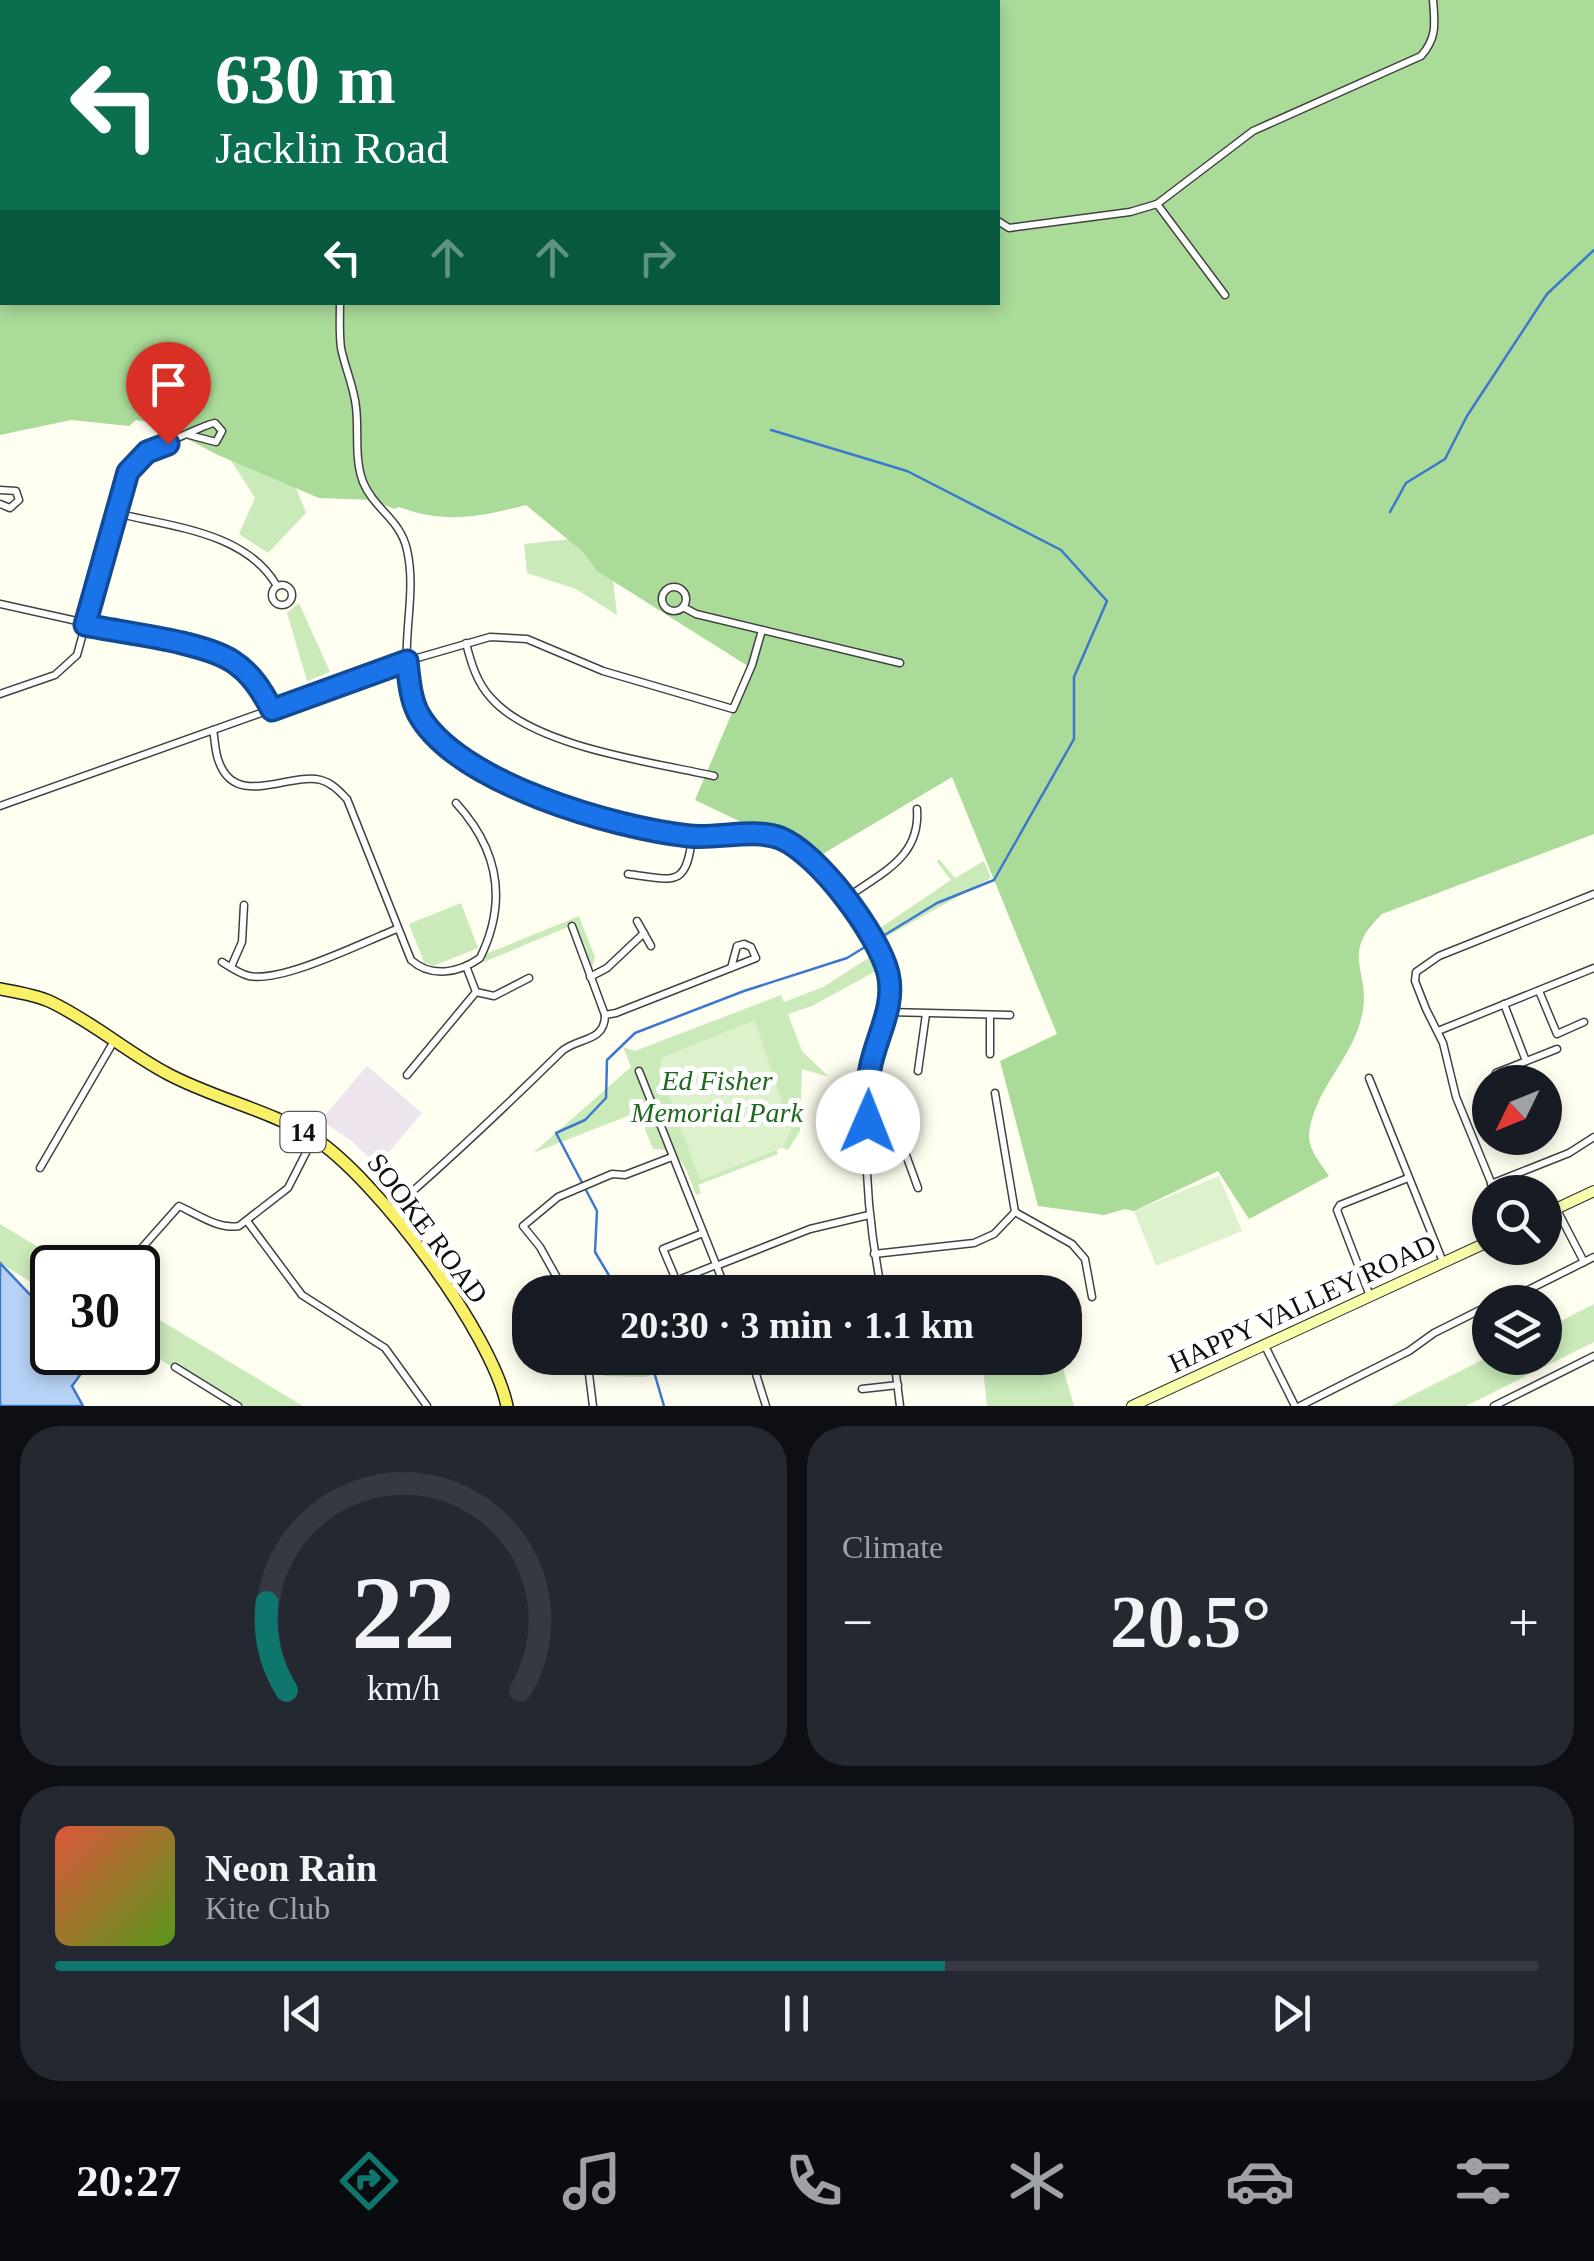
<!DOCTYPE html>
<html lang="en">
<head>
<meta charset="utf-8">
<style>
	:root { --surface:#171b24; --page:#242831; --text:#f1f3f6; --muted:#9ea1a6; --line:#363941; --accent:#0f766e }
	body { margin:0; font-family:Georgia,serif; background:var(--page); color:var(--text); height:100vh; display:flex; flex-direction:column; font-size:38px; white-space:nowrap }
	* { box-sizing:border-box; margin:0 }
	p { font-size:32px; color:var(--muted) }
	.icon { flex:none; width:55px; height:55px; fill:none; stroke:currentColor; stroke-width:2; stroke-linecap:round; stroke-linejoin:round }
	.map { position:relative; height:1406px; overflow:hidden }
	.details { display:flex; flex-direction:column; gap:20px; padding:20px; background:#0d0f14; flex:1 }
	.details>* { flex:none }
	.top-card { position:absolute; left:0px; top:0px; width:1000px; height:305px; box-shadow:0 5px 15px #0003; background:#0b6e4f; color:#fff; overflow:hidden }
	.needle { width:65px; rotate:227deg }
	.controls { position:absolute; left:1472px; top:1065px; display:grid; gap:20px }
	.controls a { display:grid; place-items:center; width:90px; height:90px; border-radius:50%; background:var(--surface); box-shadow:0 5px 15px #0003; font-size:50px }
	.speed { position:absolute; left:30px; top:1245px; display:flex; gap:20px; font-size:50px; font-weight:700; text-align:center }
	.speed>* { display:grid; place-content:center; width:130px; height:130px; border-radius:50%; background:var(--surface); box-shadow:0 5px 15px #0003; line-height:1 }
	.speed .limit { border:5px solid #111; border-radius:15px; background:#fff; color:#111 }
	.pin { position:absolute; display:grid; place-items:center; width:85px; height:85px; color:#fff; margin:-102px -42px; border-radius:50% 50% 50% 0; rotate:-45deg; box-shadow:0 0 10px #0007 }
	.pin .icon { rotate:45deg }
	.me { position:absolute; width:110px; margin:-55px; rotate:1deg; stroke-linejoin:round; filter:drop-shadow(0 0 8px #0008) }
	.turn { display:flex; align-items:center; gap:35px; height:210px; padding:0 50px; font-size:45px }
	.turn .icon { width:130px; height:130px; stroke-width:2.5 }
	.turn b { display:block; font-size:70px; line-height:85px }
	.lanes { display:flex; align-items:center; height:95px; padding:0 50px; background:#0003; justify-content:center; gap:50px; direction:ltr }
	.lanes .off { opacity:.35 }
	.big { font-size:75px; font-weight:800; line-height:1.1 }
	.details .card { flex:1; display:flex; flex-direction:column; justify-content:center; gap:15px; min-width:0; padding:0 35px; border-radius:40px; background:var(--page) }
	.details .dial { align-items:center; gap:0 }
	.dial svg { height:260px; overflow:visible; fill:none; stroke:var(--line); stroke-width:7; stroke-linecap:round; text-anchor:middle }
	.dial text { fill:var(--text); stroke:none }
	.song { display:flex; align-items:center; gap:30px }
	.cover { width:120px; height:120px; border-radius:15px; background:linear-gradient(135deg,hsl(10 70% 55%),hsl(90 70% 35%)) }
	.played { height:10px; border-radius:5px; background:linear-gradient(90deg,var(--accent) 60%,var(--line) 60%) }
	.keys { display:flex; justify-content:space-around; direction:ltr }
	.heat { display:flex; justify-content:space-between; align-items:center; font-size:55px; direction:ltr }
	.details .tiles { flex:1; display:grid; gap:20px; grid-template-columns:1fr 1fr }
	.card:last-child { grid-column:span 2 }
	.trip { position:absolute; left:512px; top:1275px; width:570px; height:100px; border-radius:40px; background:var(--surface); box-shadow:0 5px 15px #0003; font-weight:800; line-height:100px; text-align:center }
	.menu { display:flex; height:160px; justify-content:space-around; align-items:center; background:#090b0e; color:var(--muted) }
	.menu .icon { width:70px; height:70px }
	.menu .selected { color:var(--accent) }
	.menu b { font-size:45px; color:var(--text) }
	.map>svg:first-child { display:block }
</style>
</head>
<body>
<div class="map">
<svg width="1594" height="1406" viewBox="0 0 1594 1406">
	<rect width="100%" height="100%" fill="#fffff1"/>
	<path fill="#eee4ed" d="M367 1066 422 1113 377 1166 353 1142 321 1120Z"/>
	<g fill="#caeaba">
		<path d="M274 432 306 513 268 553 239 534 255 498 223 448Z"/>
		<path d="M608 535 617 615 576 589 527 573 524 544Z"/>
		<path d="M299 603 330 672 307 681 287 613Z"/>
		<path d="M939 859 955 878 984 861 991 878 886 937 880 928 951 880 937 862Z"/>
		<path d="M461 903 478 948 433 966 424 962 409 924Z"/>
		<path d="M579 916 595 957 592 968 575 924 484 962 486 954Z"/>
		<path d="M870 957 876 971 812 1006 788 1014 802 1051 829 1077 802 1069 800 1131 788 1150 774 1143 778 1154 698 1185 701 1193 696 1195C687 1171 682 1148 653 1149L638 1112 533 1153 631 1067 623 1047 635 1051 781 995 784 1002 823 987Z"/>
		<path d="M0 1224 71 1267 52 1268V1295L0 1263Z"/>
		<path d="M1594 1304V1342L1466 1406H1391L1490 1356 1545 1358V1329Z"/>
		<path d="M138 1307 303 1406H237L138 1346Z"/>
		<path d="M635 1358H665L669 1367 646 1377 604 1376V1370Z"/>
		<path d="M982 1358H1060L1074 1406H987Z"/>
	</g>
	<path fill="#aadb99" d="M0 0 70 2H2V302H998V2H385L392 0H1594V834L1382 914C1338 956 1372 971 1362 1015 1353 1059 1313 1090 1309 1135 1308 1149 1321 1164 1329 1176L1249 1219 1218 1171 1134 1211 1125 1209 1104 1215 1038 1206 1000 1061 1057 1034 952 777 816 858 695 800 751 668 597 571 583 552 526 505C481 517 444 524 399 507L394 509 373 500 319 498 218 455 157 423 136 420 129 426 71 420 0 435Z"/>
	<g fill="#ddf1cc">
		<path d="M755 1020 791 1130 782 1148 700 1180 659 1069 663 1057Z"/>
		<path d="M1219 1176 1242 1231 1156 1266 1134 1211Z"/>
	</g>
	<path fill="#b6d2f6" stroke="#3c78ce" stroke-width="2.5" d="M0 1263 52 1318V1352L66 1353 78 1365 80 1375 72 1386 83 1406H0Z"/>
	<g fill="none" stroke-linecap="round" stroke-linejoin="round">
		<g stroke="#3c78ce" stroke-width="2.5">
			<path d="M1390 512 1406 483 1445 459 1467 416 1547 294 1594 250"/>
			<path d="M619 1292 595 1252 597 1211 556 1133 585 1120 606 1098 607 1060 635 1033 744 991 847 958 937 903 994 880 1074 739V677L1107 601 1061 550 907 471 771 430"/>
			<path d="M650 1358 664 1406"/>
		</g>
		<defs>
			<g id="minor">
				<path d="M495 0V2"/>
				<path d="M465 2 469 0"/>
				<path d="M665 2 671 0"/>
				<path d="M1157 204 1225 295"/>
				<path d="M998 221 1009 228 1130 212 1157 204 1253 131 1421 56C1437 38 1435 24 1433 0"/>
				<path d="M340 302C340 317 339 333 341 348 345 368 354 387 356 407 359 431 354 458 363 482 374 509 401 520 407 550 419 601 394 658 416 708 449 781 616 829 690 836 720 839 759 827 787 842 817 856 864 920 880 950 905 997 872 1035 868 1082 863 1152 868 1224 882 1292"/>
				<path d="M0 490 16 491 19 500 10 508 0 504"/>
				<path d="M116 513C172 527 246 532 277 586"/>
				<circle cx="282" cy="595" r="10"/>
				<circle cx="674" cy="599" r="12"/>
				<path d="M0 604 203 649C237 662 255 678 271 710"/>
				<path d="M683 607 696 614 900 663"/>
				<path d="M466 643C471 663 477 683 491 698 534 747 652 762 714 776"/>
				<path d="M0 694 55 675 77 655 128 472C134 466 139 458 146 454 152 449 209 423 215 423L222 431 216 442 189 435"/>
				<path d="M213 730C215 740 215 753 219 762 236 809 288 772 321 780 332 783 339 791 347 799L411 960C431 978 459 973 480 958 508 901 498 849 456 803"/>
				<path d="M0 806 407 661 490 637 527 639 603 671 733 709 752 665 762 630"/>
				<path d="M628 874C673 880 687 889 692 836"/>
				<path d="M844 900C878 874 921 859 917 809"/>
				<path d="M637 921 651 946"/>
				<path d="M572 926 605 1015"/>
				<path d="M222 962C230 967 240 974 249 976 283 983 363 942 397 929"/>
				<path d="M466 966 476 992"/>
				<path d="M231 967 242 942 244 905"/>
				<path d="M590 977 607 968 644 933"/>
				<path d="M1539 991 1557 1034 1584 1022"/>
				<path d="M476 992 494 996 529 978"/>
				<path d="M1504 1004 1526 1061"/>
				<path d="M888 1012 1010 1015"/>
				<path d="M1438 1031 1594 968"/>
				<path d="M990 1054V1016"/>
				<path d="M639 1071 727 1292"/>
				<path d="M918 1071 926 1014"/>
				<path d="M1496 1073 1557 1049"/>
				<path d="M407 1075 476 992"/>
				<path d="M1369 1078 1443 1262"/>
				<path d="M995 1093 1015 1212"/>
				<path d="M868 1147 906 1155 918 1188"/>
				<path d="M40 1168 114 1041"/>
				<path d="M1491 1184 1569 1153 1594 1137"/>
				<path d="M1495 1192 1456 1097 1443 1043 1426 1009 1415 981 1416 972 1439 956 1594 894"/>
				<path d="M1557 1210 1584 1262"/>
				<path d="M390 1211C449 1160 505 1107 561 1052 577 1037 605 1043 605 1015L616 1013 756 958 751 947 744 944 737 946 731 968"/>
				<path d="M1015 1212 1072 1244 1085 1259 1092 1297"/>
				<path d="M247 1221 302 1295 385 1348 427 1406"/>
				<path d="M874 1254 974 1243 994 1234 1015 1212"/>
				<path d="M716 1266 810 1229 869 1215"/>
				<path d="M124 1268 179 1206C197 1214 219 1230 239 1226L288 1188 313 1139"/>
				<path d="M674 1275 663 1249 703 1233"/>
				<path d="M666 1285 716 1265"/>
				<path d="M565 1292 540 1247 523 1226 558 1197 612 1174 625 1175 672 1157"/>
				<path d="M778 1292 805 1281"/>
				<path d="M1370 1296 1337 1210 1340 1205 1408 1178"/>
				<path d="M1497 1302 1512 1298 1594 1257"/>
				<path d="M1265 1346 1295 1406"/>
				<path d="M587 1358 593 1406"/>
				<path d="M751 1358 766 1406"/>
				<path d="M894 1358 900 1406"/>
				<path d="M175 1367 238 1406"/>
				<path d="M862 1389 898 1385"/>
				<path d="M1300 1406 1409 1351 1434 1333 1490 1305"/>
				<path d="M1494 1406 1594 1356"/>
			</g>
			<g id="secondary">
				<path d="M1545 1214 1594 1191"/>
				<path d="M1132 1406 1490 1241"/>
			</g>
			<path id="primary" d="M0 989C17 992 36 995 51 1002 93 1022 128 1053 168 1074 215 1099 270 1110 314 1138 377 1179 492 1333 507 1406"/>
		</defs>
		<use href="#minor" stroke="#424242" stroke-width="9"/>
		<use href="#secondary" stroke="#313131" stroke-width="12"/>
		<use href="#primary" stroke="#202020" stroke-width="14"/>
		<use href="#minor" stroke="#fff" stroke-width="6"/>
		<use href="#secondary" stroke="#f8ffac" stroke-width="10"/>
		<use href="#primary" stroke="#f8f168" stroke-width="11"/>
	</g>
	<g fill="none" stroke-linecap="round" stroke-linejoin="round">
		<defs>
			<path id="route" d="M168 444 147 452 128 472 85 625C123 633 201 641 232 661 251 673 262 691 272 710L407 661C409 678 410 697 418 713 456 783 615 828 689 836 718 839 754 828 780 838 818 853 878 934 888 973 896 1007 876 1036 870 1069 866 1086 868 1104 868 1122"/>
		</defs>
		<use href="#route" stroke="#114b97" stroke-width="25"/>
		<use href="#route" stroke="#1a73e8" stroke-width="18"/>
	</g>
	<g text-anchor="middle" stroke-width="10" stroke-linejoin="round" paint-order="stroke">
		<rect fill="#fff" stroke="#575757" stroke-width="2.5" x="280.5" y="1112" width="45" height="40" rx="8"/>
		<g font-size="25" font-weight="bold" fill="#0f0f0f">
			<text x="303" y="1141">14</text>
		</g>
		<g font-size="28" font-style="italic" fill="#1f681e" stroke="#fff">
			<text x="717" y="1090">Ed Fisher<tspan x="717" dy="32">Memorial Park</tspan></text>
		</g>
		<g font-size="28" fill="#0f0f0f" stroke="#fff">
			<text transform="translate(428 1228) rotate(53)" y="10">SOOKE ROAD</text>
			<text transform="translate(1302 1303) rotate(-25)" y="10">HAPPY VALLEY ROAD</text>
		</g>
	</g>
</svg>
<div class="controls">
<a><svg class="needle" viewBox="-14 -14 28 28"><path d="M0-13l5 13h-10z" fill="#e53935"/><path d="M0 13l5-13h-10z" fill="#9ea1a6"/></svg></a>
<a><svg class="icon" aria-label="search" viewBox="0 0 24 24"><circle cx="10" cy="10" r="6"/><path d="M15 15l6 6"/></svg></a>
<a><svg class="icon" aria-label="layers" viewBox="0 0 24 24"><path d="M12 4l9 5-9 5-9-5zM3 14l9 5 9-5"/></svg></a>
</div>
<div class="speed"><div class="limit">30</div></div>
<div class="pin" style="left:168px;top:444px;background:#d93025"><svg class="icon" aria-label="arrive" viewBox="0 0 24 24"><path d="M6 21V4h12l-3 4 3 4H6"/></svg></div>
<svg class="me" style="left:868px;top:1122px" viewBox="-20 -20 40 40"><circle r="19" fill="#fff"/><path d="M0-13L10 11 0 6-10 11z" fill="#1a73e8"/></svg>
<div class="trip">20:30 · 3 min · 1.1 km</div>
<div class="top-card">
<div class="turn"><svg class="icon" aria-label="left" viewBox="0 0 24 24"><path d="M17 20v-9H6M10 6l-5 5 5 5"/></svg><div><b>630 m</b>Jacklin Road</div></div>
<div class="lanes"><svg class="icon" aria-label="left" viewBox="0 0 24 24"><path d="M17 20v-9H6M10 6l-5 5 5 5"/></svg><svg class="icon off" aria-label="ahead" viewBox="0 0 24 24"><path d="M12 20V5M6 11l6-6 6 6"/></svg><svg class="icon off" aria-label="ahead" viewBox="0 0 24 24"><path d="M12 20V5M6 11l6-6 6 6"/></svg><svg class="icon off" aria-label="right" viewBox="0 0 24 24"><path d="M7 20v-9h11M14 6l5 5-5 5"/></svg></div>
</div>
</div>
<section class="details">
<div class="tiles">
<div class="card dial"><svg viewBox="0 0 100 80">
<path d="M14 69A42 42 0 1 1 86 69"/>
<path d="M14 69A42 42 0 0 1 8 42" stroke="#0f766e"/>
<text x="50" y="56" font-size="32" font-weight="700">22</text>
<text x="50" y="72" font-size="11">km/h</text>
</svg></div>
<div class="card"><p>Climate</p>
<div class="heat"><a>−</a><b class="big">20.5°</b><a>+</a></div>
</div>
<div class="card">
<div class="song"><i class="cover"></i><div><b>Neon Rain</b><p>Kite Club</p></div></div>
<div class="played"></div>
<div class="keys"><svg class="icon" aria-label="previous" viewBox="0 0 24 24"><path d="M18 5L8 12l10 7zM5 5v14"/></svg><svg class="icon" aria-label="pause" viewBox="0 0 24 24"><path d="M8 5v14M16 5v14"/></svg><svg class="icon" aria-label="next" viewBox="0 0 24 24"><path d="M6 5l10 7-10 7zM19 5v14"/></svg></div>
</div>
</div>
</section>
<nav class="menu">
<b>20:27</b>
<svg class="icon selected" aria-label="directions" viewBox="0 0 24 24"><path d="M12 3l9 9-9 9-9-9zM9 14v-3h6M13 9l2 2-2 2"/></svg>
<svg class="icon" aria-label="music" viewBox="0 0 24 24"><path d="M9 18V5l10-2v13"/><circle cx="6" cy="18" r="3"/><circle cx="16" cy="16" r="3"/></svg>
<svg class="icon" aria-label="phone" viewBox="0 0 24 24"><path d="M5 4h4l2 5-3 2q2 4 5 5l2-3 5 2v4C11 20 4 13 5 4z"/></svg>
<svg class="icon" aria-label="climate" viewBox="0 0 24 24"><path d="M12 3v18M4 7l16 10M4 17L20 7"/></svg>
<svg class="icon" aria-label="car" viewBox="0 0 24 24"><path d="M5 17H2v-5l4-1 3-4h7l3 4 3 1v5h-3M9 17h6M6 11h13"/><circle cx="7" cy="17" r="2"/><circle cx="17" cy="17" r="2"/></svg>
<svg class="icon" aria-label="filters" viewBox="0 0 24 24"><path d="M4 7h16M4 17h16"/><circle cx="9" cy="7" r="2"/><circle cx="15" cy="17" r="2"/></svg>
</nav>
</body>
</html>
